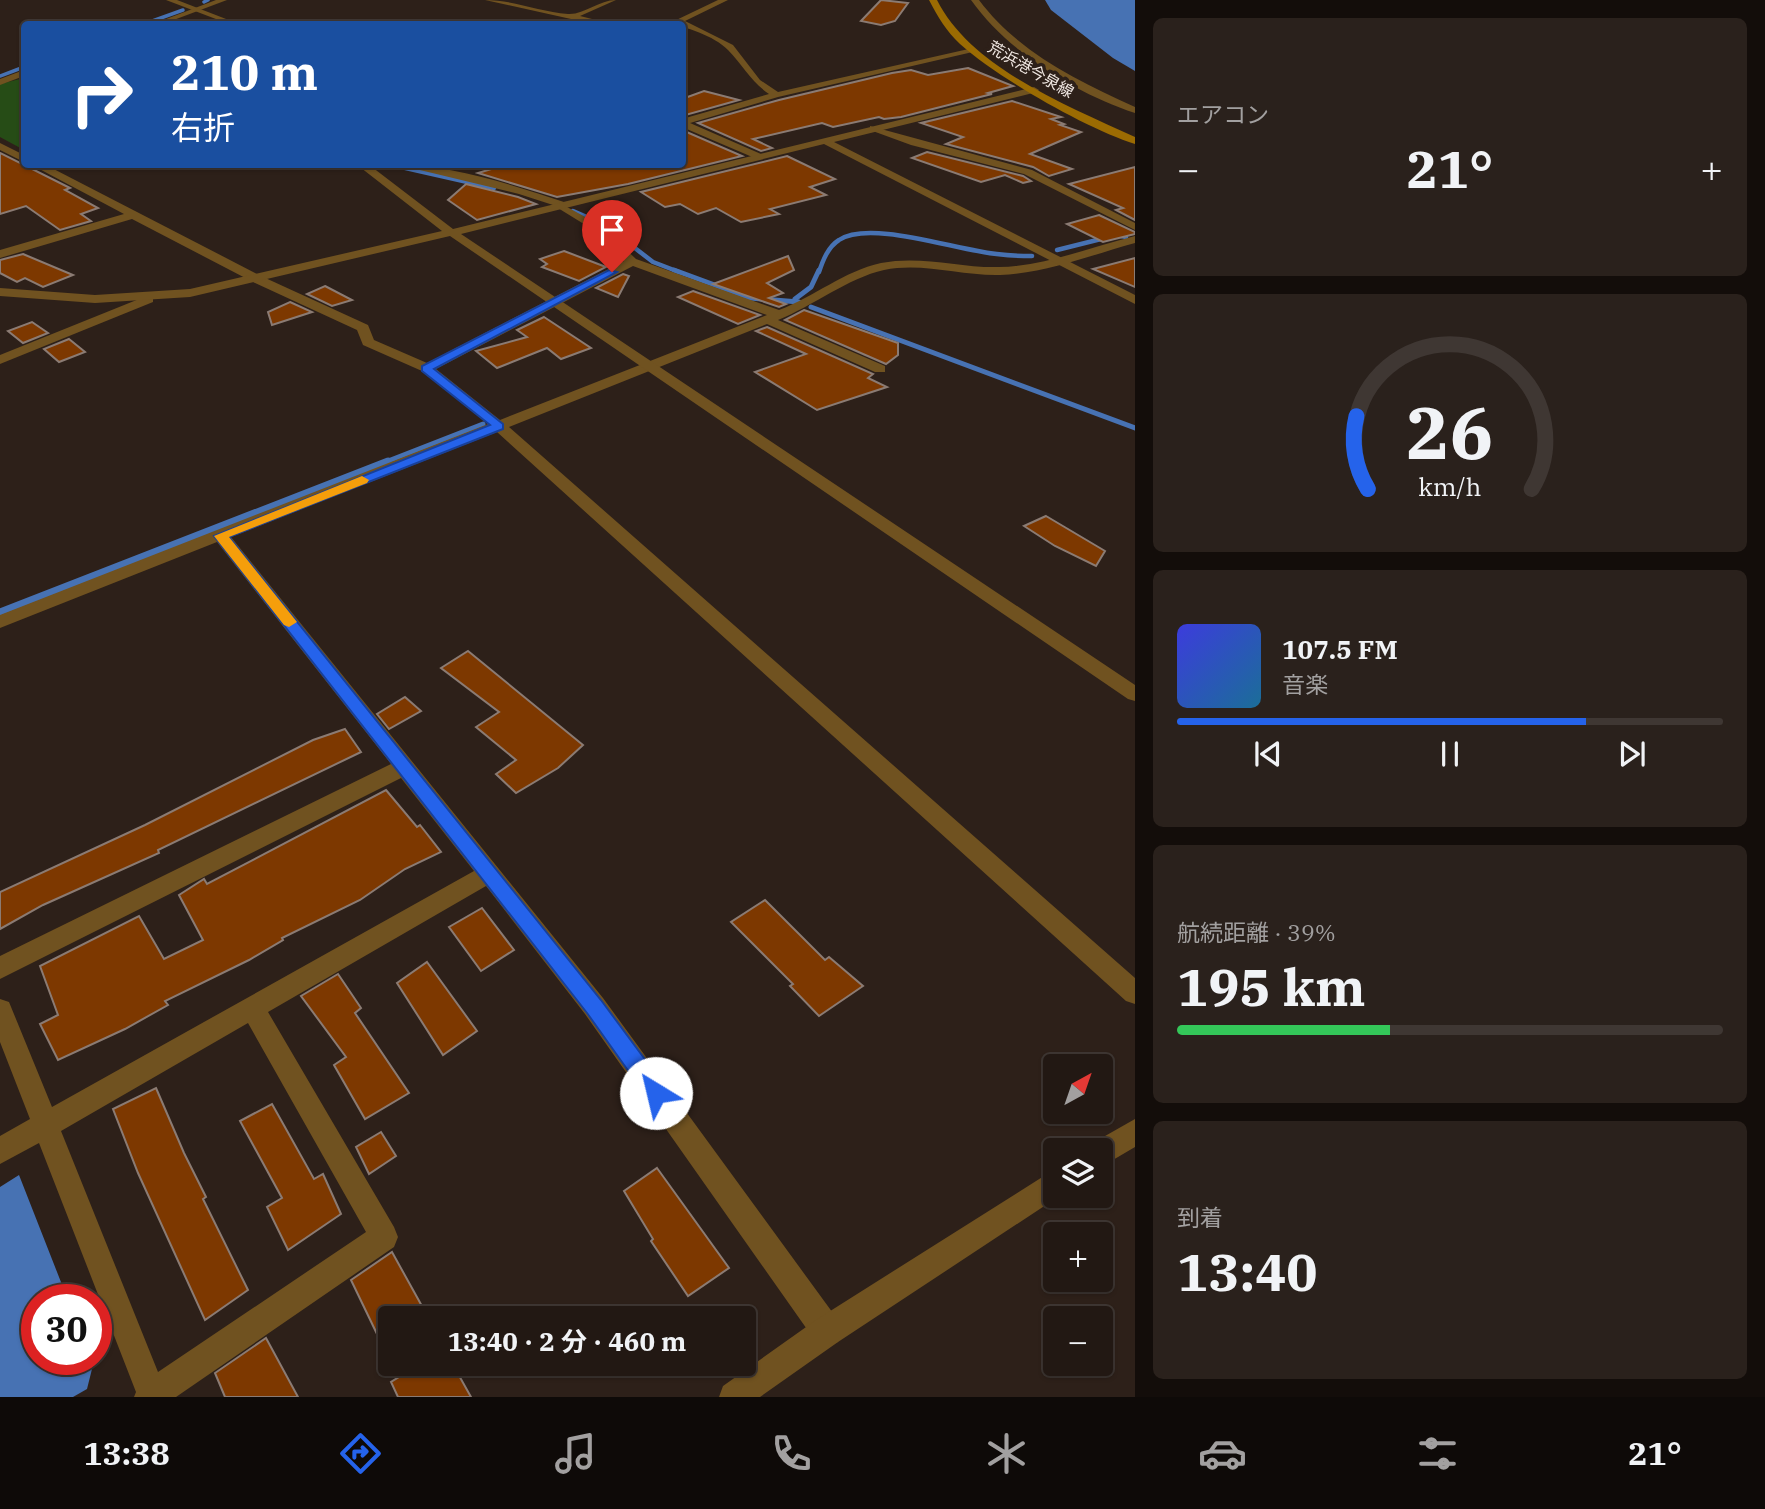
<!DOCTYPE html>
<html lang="ja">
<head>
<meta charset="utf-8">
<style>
	:root { --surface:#221813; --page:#2a211c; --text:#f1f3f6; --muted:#a2a0a0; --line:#3f3733; --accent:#2563eb }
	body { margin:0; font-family:"IBM Plex Serif","Noto Sans JP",serif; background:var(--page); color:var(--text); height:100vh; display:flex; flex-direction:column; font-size:26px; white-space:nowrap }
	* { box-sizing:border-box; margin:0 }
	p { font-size:23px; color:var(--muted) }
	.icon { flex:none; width:38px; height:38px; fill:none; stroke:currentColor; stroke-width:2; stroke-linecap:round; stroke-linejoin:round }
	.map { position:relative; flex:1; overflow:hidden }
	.sheet { display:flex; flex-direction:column; gap:18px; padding:18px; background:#130d0a; width:630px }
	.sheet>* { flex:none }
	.top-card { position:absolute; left:21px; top:21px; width:665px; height:147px; border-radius:7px; box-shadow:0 2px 5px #0004,0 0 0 2px var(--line); background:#1a4fa0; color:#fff; overflow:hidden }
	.needle { width:46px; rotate:40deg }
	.controls { position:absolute; left:1043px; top:1054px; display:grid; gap:14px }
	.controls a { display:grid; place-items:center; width:70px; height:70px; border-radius:7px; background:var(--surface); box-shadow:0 2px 5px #0004,0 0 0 2px var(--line); font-size:35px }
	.speed { position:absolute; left:21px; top:1284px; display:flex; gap:14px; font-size:35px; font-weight:700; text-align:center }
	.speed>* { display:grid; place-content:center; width:91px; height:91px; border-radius:50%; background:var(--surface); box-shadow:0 2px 5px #0004,0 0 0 2px var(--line); line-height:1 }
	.speed .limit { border:10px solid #d22; background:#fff; color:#111 }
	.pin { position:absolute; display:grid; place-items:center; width:60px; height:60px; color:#fff; margin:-72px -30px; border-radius:50% 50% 50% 0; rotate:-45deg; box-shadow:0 0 7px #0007 }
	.pin .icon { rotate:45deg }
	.me { position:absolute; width:77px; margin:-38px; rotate:324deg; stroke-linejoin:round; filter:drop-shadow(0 0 5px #0008) }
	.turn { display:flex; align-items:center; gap:24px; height:147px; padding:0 35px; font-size:32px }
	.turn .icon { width:91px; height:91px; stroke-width:2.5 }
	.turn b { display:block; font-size:49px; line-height:60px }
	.big { font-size:52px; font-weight:700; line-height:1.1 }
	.sheet .card { flex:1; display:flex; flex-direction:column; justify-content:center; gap:10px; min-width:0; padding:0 24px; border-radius:10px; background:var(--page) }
	.sheet .dial { align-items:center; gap:0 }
	.dial svg { height:182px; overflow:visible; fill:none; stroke:var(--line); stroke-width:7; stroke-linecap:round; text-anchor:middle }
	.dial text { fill:var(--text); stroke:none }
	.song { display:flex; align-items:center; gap:21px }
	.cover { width:84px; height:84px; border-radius:10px; background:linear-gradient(135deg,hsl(240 70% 55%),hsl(200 70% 35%)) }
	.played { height:7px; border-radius:4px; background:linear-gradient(90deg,var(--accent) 75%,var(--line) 75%) }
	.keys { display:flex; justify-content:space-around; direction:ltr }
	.heat { display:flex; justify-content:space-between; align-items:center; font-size:38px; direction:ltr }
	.charge { height:10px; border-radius:5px; background:linear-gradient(90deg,#34c759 39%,var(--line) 0) }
	.trip { position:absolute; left:378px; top:1306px; width:378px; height:70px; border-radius:7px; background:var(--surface); box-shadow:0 2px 5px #0004,0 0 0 2px var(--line); font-weight:700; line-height:70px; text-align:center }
	.tabs { display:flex; height:112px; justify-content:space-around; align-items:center; background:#0e0a08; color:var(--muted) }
	.tabs .icon { width:49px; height:49px }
	.tabs .on { color:var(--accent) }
	.tabs b { font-size:32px; color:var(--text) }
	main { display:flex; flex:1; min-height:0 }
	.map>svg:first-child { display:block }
</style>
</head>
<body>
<main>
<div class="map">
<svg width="1135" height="1397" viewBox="0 0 1135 1397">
	<rect width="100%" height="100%" fill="#2d2019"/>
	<path fill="#264c16" d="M24 78V150L0 137V84Z"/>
	<g fill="#4772b3">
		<path d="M1045 0H1135V71L1113 58 1051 10Z"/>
		<path d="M19 1175 68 1300H37V1360H91L93 1365 87 1389 73 1397H0V1187Z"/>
	</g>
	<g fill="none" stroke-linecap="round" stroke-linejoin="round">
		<g stroke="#4772b3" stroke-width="3.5">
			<path d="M204 2 208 0"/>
			<path d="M144 24 183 10"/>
			<path d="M0 76 24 67"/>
		</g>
		<g stroke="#4772b3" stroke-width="4.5">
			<path d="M388 164 494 188"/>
			<path d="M573 211 605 225 653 262 679 272"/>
			<path d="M1057 250 1117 235 1126 237"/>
			<path d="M819 272C823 260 828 247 839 240 867 221 945 246 978 251 996 255 1014 256 1032 256"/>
		</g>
		<g stroke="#4772b3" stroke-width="5">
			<path d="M674 270 750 298 799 302"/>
			<path d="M795 299 811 287 819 270"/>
			<path d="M811 307 1135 428"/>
			<path d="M383 463 483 424"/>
		</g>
		<path stroke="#4772b3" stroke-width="7" d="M0 612 388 461"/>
	</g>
	<g fill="#7d3800" stroke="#8b7b73" stroke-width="2">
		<path d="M881 0 908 3 895 21 881 25 861 21Z"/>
		<path d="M968 68 1013 86 988 93 992 94 901 117 884 119 879 117 833 127 822 123 753 139 772 148 761 151 698 123 779 100 892 73 911 70 928 75Z"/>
		<path d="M704 91 739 100 682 116V99Z"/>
		<path d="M1012 101 1061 117 1051 119 1064 124 1060 125 1081 132 1030 154 1072 169 1049 176 1033 167 946 144 963 137 921 123Z"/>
		<path d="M682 130 742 156 628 184 557 197 478 173 508 164H682Z"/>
		<path d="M927 152 1023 176 1031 181 1023 183 1005 175 981 182 912 158Z"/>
		<path d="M0 153 70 188 65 190 98 208 81 214 91 221 60 230 26 206 0 214Z"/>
		<path d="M787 156 835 179 810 187 826 195 770 209 779 214 741 222 716 208 698 214 680 204 665 207 641 192Z"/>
		<path d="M1135 167V220L1116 210 1123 208 1069 184Z"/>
		<path d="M466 184 518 197 536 204 477 220 448 200Z"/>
		<path d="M1099 215 1135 232V234L1103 242 1067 224Z"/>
		<path d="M564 251 606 267 579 281 542 267 547 264 540 259Z"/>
		<path d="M23 254 73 275 43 287 25 278 17 282 0 273V260Z"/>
		<path d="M788 256 794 270 767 283 783 293 769 298 786 304 779 307 713 284Z"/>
		<path d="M1135 258V287L1093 269Z"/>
		<path d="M623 274 629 276 618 297 596 288Z"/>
		<path d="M325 286 352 300 332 306 307 294Z"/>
		<path d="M693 291 760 315 738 324 678 297Z"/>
		<path d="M290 302 312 312 272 325 268 312Z"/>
		<path d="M804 310 898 343V355L886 364 785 320Z"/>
		<path d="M544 317 591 348 561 359 547 348 497 368 476 351 527 337 517 330Z"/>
		<path d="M32 322 48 333 23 343 8 331Z"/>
		<path d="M767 327 873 374 868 378 887 387 817 410 755 372 806 354 756 331Z"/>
		<path d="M69 339 85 352 59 362 44 349Z"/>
		<path d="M1046 516 1105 551 1096 566 1055 546 1024 526Z"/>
		<path d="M468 651 583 745 558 768 516 793 496 774 516 760 476 727 499 712 441 668Z"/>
		<path d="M405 697 421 711 389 729 377 714Z"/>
		<path d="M345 729 361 752 158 850 159 853 43 905 0 929V892L145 825 313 740Z"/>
		<path d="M386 790 417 827 420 825 441 852 405 869 360 900 282 938 283 940 249 960 165 1001 168 1005 125 1029 58 1060 40 1024 58 1015 40 966 139 916 164 959 203 940 179 895 204 879 207 884Z"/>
		<path d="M765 900 825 960 829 957 863 986 819 1016 790 986 793 984 731 922Z"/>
		<path d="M482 908 514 950 481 971 449 927Z"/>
		<path d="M427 962 477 1031 443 1055 397 983Z"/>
		<path d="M338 974 361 1008 355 1013 409 1093 365 1119 334 1065 346 1057 301 996Z"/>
		<path d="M156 1088 184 1153 206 1197 203 1199 248 1290 205 1320 138 1173 113 1109Z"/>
		<path d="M272 1104 314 1179 323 1174 341 1214 288 1250 267 1207 282 1198 240 1121Z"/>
		<path d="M381 1132 396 1156 369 1174 356 1147Z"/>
		<path d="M657 1168 729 1268 688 1296 651 1241 653 1239 624 1191Z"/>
		<path d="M392 1252 423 1308 408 1318H390V1361L351 1280Z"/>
		<path d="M266 1338 298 1397H225L215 1373Z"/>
		<path d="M422 1363H452L471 1397H398L391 1382Z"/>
	</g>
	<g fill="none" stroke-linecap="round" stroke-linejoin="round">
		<g fill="#705220" fill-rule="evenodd">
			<path d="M216 0H227L163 24H153Z"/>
			<path d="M485 0C514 0 540 12 568 14 584 15 599 0 616 0L580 16 612 24 571 19Z"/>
			<path d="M718 0H728L685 21 733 45 760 80 778 92 973 48 977 51 778 97 690 123 761 154 762 156 757 159 682 127V119L769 94C751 82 743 65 728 50 713 35 687 28 670 23Z"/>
			<path d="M971 0H979C1018 52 1076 80 1135 107V113C1075 93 1008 52 971 0Z"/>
			<path d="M24 70V76L0 85V79Z"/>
			<path d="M870 126 1032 170 1135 223V230L1024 174 911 145 870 130Z"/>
			<path d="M0 143 24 155V162L0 150Z"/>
			<path d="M30 164H44L261 276 368 325 374 340 427 363 624 261 592 229 553 205 519 194 395 164C448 164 517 186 567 203V207L600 225 636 259 779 310C814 297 844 271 881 263 921 255 960 268 999 267 1046 266 1090 247 1135 236V243C1091 255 1047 273 1000 275 961 276 923 262 884 270 848 278 813 306 778 320L885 366V372H875L767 324 509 427 1135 978V1004L1126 1001 497 432 231 537 603 998 838 1320 842 1331 838 1342 827 1346 816 1342 585 1014 486 886 268 1012 394 1227 398 1237 394 1247 176 1397H134L136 1392 39 1143 0 1164V1136L30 1119 0 1042V999L9 1002 52 1107 474 871 401 778 0 979V956L391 764 217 542 0 628V615L488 424 422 371 363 345 357 330 253 282 132 219 0 258V250L124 214ZM633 266 767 315 500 420 436 369ZM248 1023 366 1232 158 1372 61 1131Z"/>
			<path d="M149 295 153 296V302L0 364V355Z"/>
		</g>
		<g fill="#705220" fill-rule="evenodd">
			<path d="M166 0H177L239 24H229Z"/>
			<path d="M1034 87 1039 90 1037 92 834 142 1135 295V304L824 144 461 234 1135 685V701L1128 699 450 236 190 297 95 303 0 296V288L95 295 190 289 442 231 356 164H368L453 229Z"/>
			<path d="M1135 1119V1147L1101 1167V1150H1089L1091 1144Z"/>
			<path d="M1055 1169V1195H1061L838 1342 760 1397H719L723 1386 816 1320Z"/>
		</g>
		<path fill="#9b6b02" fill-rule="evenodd" d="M929 0H937C971 68 1068 106 1135 137V144C1087 129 998 78 960 44 946 31 938 17 929 0Z"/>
	</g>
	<path fill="#2563eb" stroke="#184099" stroke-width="2" d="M609 270 617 272 434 369 503 424V429L229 537 601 1000 664 1085 667 1093 664 1100 656 1103 649 1100 587 1013 214 536 490 425 422 371V366Z"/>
	<path fill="#f59e0b" d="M362 476 369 480 367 483 229 537 297 622 289 627 284 625 214 536Z"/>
	<g text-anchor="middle" stroke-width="7" stroke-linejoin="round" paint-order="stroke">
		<g font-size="16" fill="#f1e8e3" stroke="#2d2019">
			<text transform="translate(1031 69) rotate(30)" y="6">荒浜港今泉線</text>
		</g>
	</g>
</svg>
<div class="controls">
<a><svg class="needle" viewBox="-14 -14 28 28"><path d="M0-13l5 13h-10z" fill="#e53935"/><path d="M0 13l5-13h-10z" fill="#a2a0a0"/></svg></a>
<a><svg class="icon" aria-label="layers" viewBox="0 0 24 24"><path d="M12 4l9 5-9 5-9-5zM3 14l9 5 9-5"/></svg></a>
<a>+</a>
<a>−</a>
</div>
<div class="speed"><div class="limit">30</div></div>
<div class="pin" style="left:612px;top:272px;background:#d93025"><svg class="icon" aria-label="arrive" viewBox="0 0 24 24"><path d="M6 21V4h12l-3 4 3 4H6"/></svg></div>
<svg class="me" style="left:656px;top:1093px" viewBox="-20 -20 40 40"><circle r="19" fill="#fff"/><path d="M0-13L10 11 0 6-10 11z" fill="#2563eb"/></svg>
<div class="trip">13:40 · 2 分 · 460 m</div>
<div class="top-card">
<div class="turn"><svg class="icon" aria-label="right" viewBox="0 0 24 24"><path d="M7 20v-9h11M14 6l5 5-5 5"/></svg><div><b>210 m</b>右折</div></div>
</div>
</div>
<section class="sheet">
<div class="card"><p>エアコン</p>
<div class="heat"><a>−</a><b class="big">21°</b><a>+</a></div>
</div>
<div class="card dial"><svg viewBox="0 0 100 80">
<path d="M14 69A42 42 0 1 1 86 69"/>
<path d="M14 69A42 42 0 0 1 9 37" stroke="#2563eb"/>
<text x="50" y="56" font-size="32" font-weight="700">26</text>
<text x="50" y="72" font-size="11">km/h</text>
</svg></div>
<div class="card">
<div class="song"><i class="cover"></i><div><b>107.5 FM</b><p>音楽</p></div></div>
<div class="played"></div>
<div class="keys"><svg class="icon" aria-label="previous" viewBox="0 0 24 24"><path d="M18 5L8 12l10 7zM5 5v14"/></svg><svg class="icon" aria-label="pause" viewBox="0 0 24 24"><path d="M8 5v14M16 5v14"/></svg><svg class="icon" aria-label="next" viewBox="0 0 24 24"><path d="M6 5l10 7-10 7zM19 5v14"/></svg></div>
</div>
<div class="card"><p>航続距離 · 39%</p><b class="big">195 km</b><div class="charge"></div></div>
<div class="card"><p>到着</p><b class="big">13:40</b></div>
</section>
</main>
<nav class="tabs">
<b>13:38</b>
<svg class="icon on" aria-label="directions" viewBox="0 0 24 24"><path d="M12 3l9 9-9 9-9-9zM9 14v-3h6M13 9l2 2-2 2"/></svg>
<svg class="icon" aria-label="music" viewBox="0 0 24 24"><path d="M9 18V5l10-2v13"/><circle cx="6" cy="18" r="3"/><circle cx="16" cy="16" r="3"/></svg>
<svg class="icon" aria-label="phone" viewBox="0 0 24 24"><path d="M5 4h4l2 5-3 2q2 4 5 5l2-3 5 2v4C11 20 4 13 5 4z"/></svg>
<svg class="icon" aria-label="climate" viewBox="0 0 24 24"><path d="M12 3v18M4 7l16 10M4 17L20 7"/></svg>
<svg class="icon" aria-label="car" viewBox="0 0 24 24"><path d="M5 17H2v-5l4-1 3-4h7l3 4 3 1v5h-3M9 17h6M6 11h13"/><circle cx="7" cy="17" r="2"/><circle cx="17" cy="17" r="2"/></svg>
<svg class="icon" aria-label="filters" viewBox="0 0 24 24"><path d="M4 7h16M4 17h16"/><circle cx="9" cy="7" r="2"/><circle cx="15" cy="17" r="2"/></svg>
<b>21°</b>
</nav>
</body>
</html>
